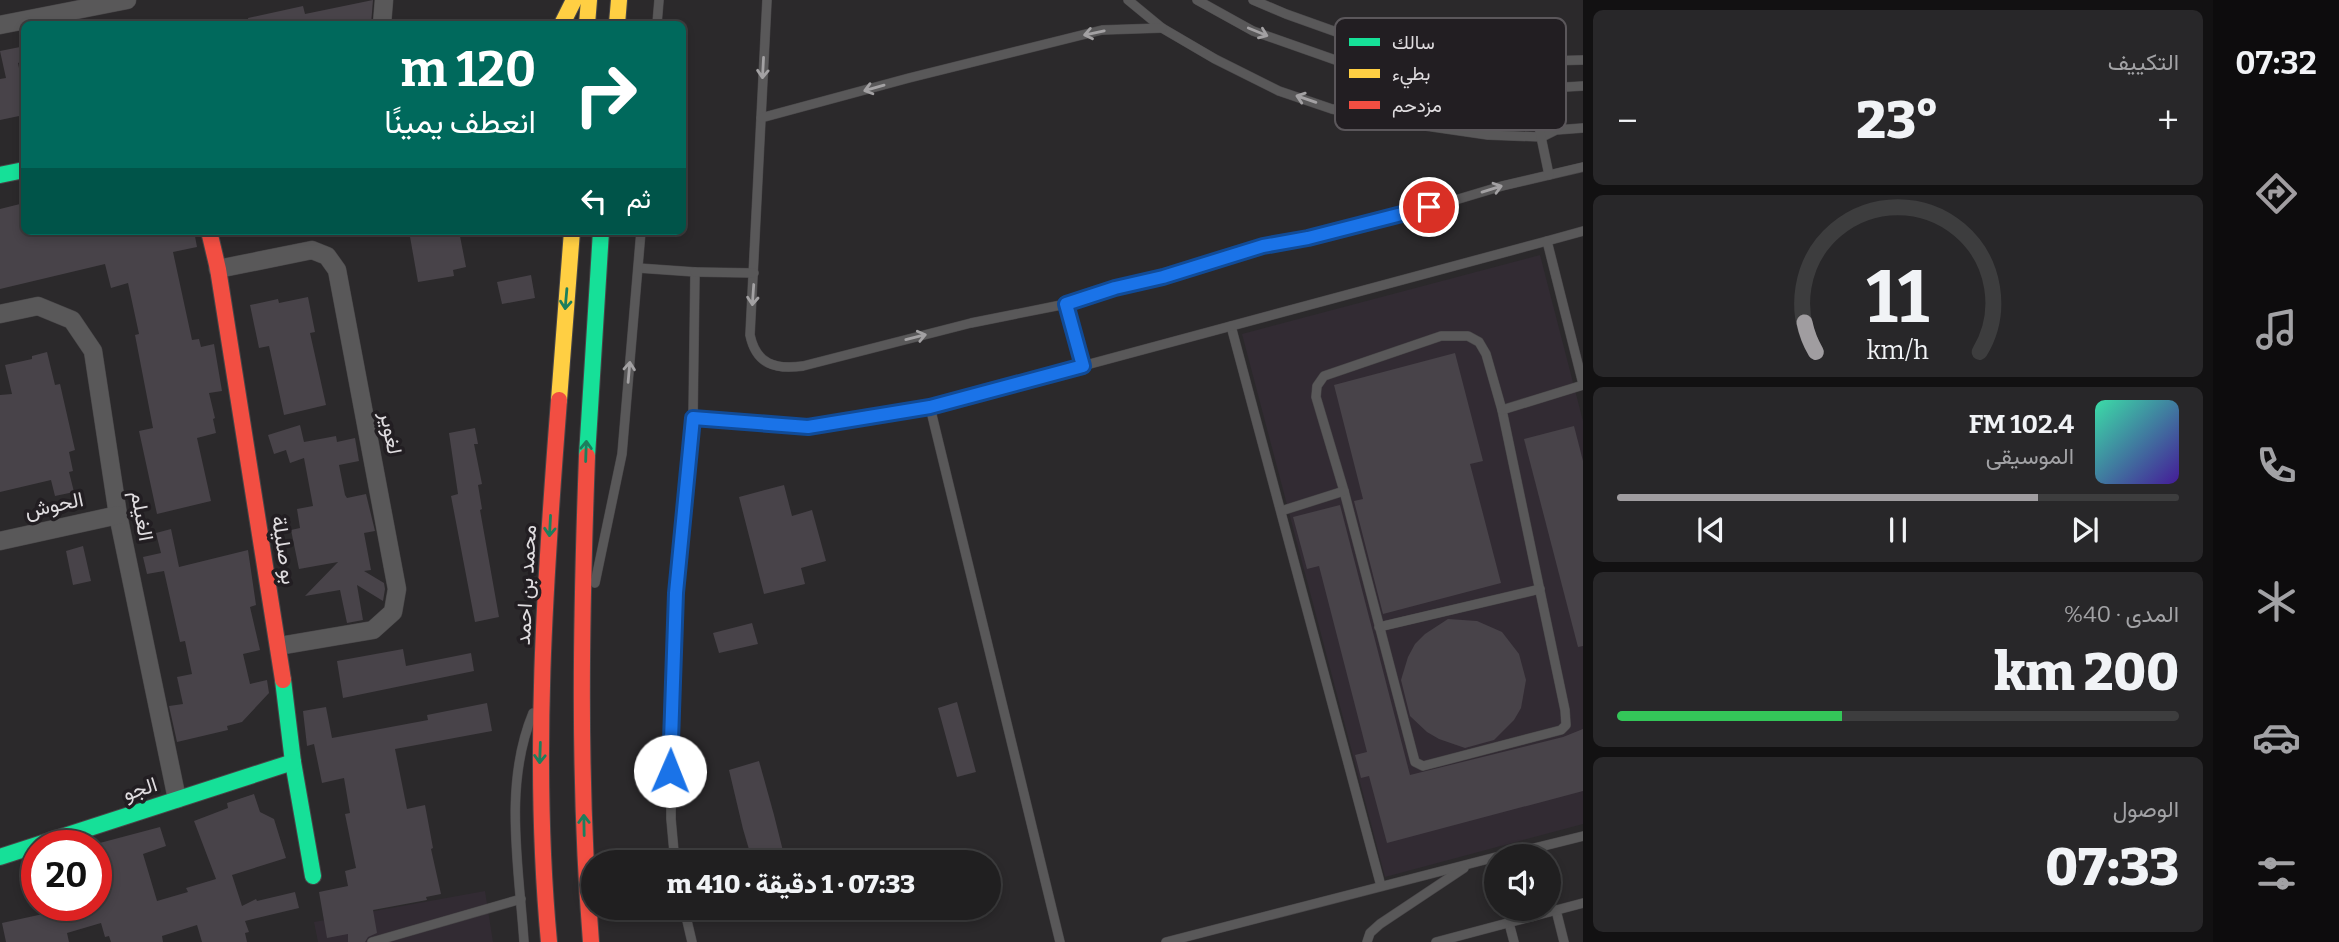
<!DOCTYPE html>
<html lang="ar">
<head>
<meta charset="utf-8">
<style>
	:root { --surface:#201f20; --page:#282729; --text:#f1f3f6; --muted:#a2a2a5; --line:#3d3d3e; --accent:#a09da0 }
	body { margin:0; font-family:Bitter,Vazirmatn,serif; background:var(--page); color:var(--text); direction:rtl; height:100vh; display:flex; flex-direction:column; font-size:26px; white-space:nowrap }
	* { box-sizing:border-box; margin:0 }
	p { font-size:23px; color:var(--muted) }
	.icon { flex:none; width:38px; height:38px; fill:none; stroke:currentColor; stroke-width:2; stroke-linecap:round; stroke-linejoin:round }
	.map { position:relative; flex:1; overflow:hidden; direction:ltr }
	.side { display:flex; flex-direction:column; gap:10px; padding:10px; background:#121112; width:630px }
	.side>* { flex:none }
	.guide { position:absolute; left:21px; top:21px; width:665px; height:214px; border-radius:10px; box-shadow:0 4px 10px #0003,0 0 0 2px var(--line); direction:rtl; background:#00695c; color:#fff; overflow:hidden }
	.buttons { position:absolute; left:1484px; top:844px; display:grid; gap:14px }
	.buttons a { display:grid; place-items:center; width:77px; height:77px; border-radius:50%; background:var(--surface); box-shadow:0 4px 10px #0003,0 0 0 2px var(--line); font-size:35px }
	.speed { position:absolute; left:21px; top:830px; display:flex; gap:14px; font-size:35px; font-weight:700; text-align:center }
	.speed>* { display:grid; place-content:center; width:91px; height:91px; border-radius:50%; background:var(--surface); box-shadow:0 4px 10px #0003,0 0 0 2px var(--line); line-height:1 }
	.speed .limit { border:10px solid #d22; background:#fff; color:#111 }
	.pin { position:absolute; display:grid; place-items:center; width:60px; height:60px; color:#fff; margin:-30px; border:4px solid #fff; border-radius:50%; box-shadow:0 2px 7px #0007 }
	.me { position:absolute; width:77px; margin:-38px; rotate:1deg; stroke-linejoin:round; filter:drop-shadow(0 0 5px #0008) }
	.turn { display:flex; align-items:center; gap:24px; height:147px; padding:0 35px; font-size:32px }
	.turn .icon { width:91px; height:91px; stroke-width:2.5 }
	.turn b { display:block; font-size:49px; line-height:60px }
	.then { display:flex; align-items:center; height:66px; padding:0 35px; background:#0003; gap:14px; font-size:26px }
	.big { font-size:52px; font-weight:800; line-height:1.1 }
	.side .tile { flex:1; display:flex; flex-direction:column; justify-content:center; gap:10px; min-width:0; padding:0 24px; border-radius:10px; background:var(--page) }
	.side .dial { align-items:center; gap:0 }
	.dial svg { height:182px; overflow:visible; fill:none; stroke:var(--line); stroke-width:7; stroke-linecap:round; text-anchor:middle }
	.dial text { fill:var(--text); stroke:none }
	.song { display:flex; align-items:center; gap:21px }
	.cover { width:84px; height:84px; border-radius:10px; background:linear-gradient(135deg,hsl(160 70% 55%),hsl(260 70% 35%)) }
	.played { height:7px; border-radius:4px; background:linear-gradient(90deg,var(--accent) 75%,var(--line) 75%) }
	.keys { display:flex; justify-content:space-around; direction:ltr }
	.heat { display:flex; justify-content:space-between; align-items:center; font-size:38px; direction:ltr }
	.charge { height:10px; border-radius:5px; background:linear-gradient(90deg,#34c759 40%,var(--line) 0) }
	.trip { position:absolute; left:581px; top:850px; width:420px; height:70px; border-radius:35px; background:var(--surface); box-shadow:0 4px 10px #0003,0 0 0 2px var(--line); font-weight:800; line-height:70px; text-align:center; direction:rtl }
	main { display:flex; flex:1; min-height:0 }
	.tabs { display:flex; flex-direction:column; width:126px; justify-content:space-around; align-items:center; background:#0d0c0d; color:var(--muted) }
	.tabs .icon { width:49px; height:49px }
	.tabs .active { color:var(--accent) }
	.tabs b { font-size:32px; color:var(--text) }
	.map>svg:first-child { display:block }
</style>
</head>
<body>
<main>
<nav class="tabs">
<b>07:32</b>
<svg class="icon active" aria-label="directions" viewBox="0 0 24 24"><path d="M12 3l9 9-9 9-9-9zM9 14v-3h6M13 9l2 2-2 2"/></svg>
<svg class="icon" aria-label="music" viewBox="0 0 24 24"><path d="M9 18V5l10-2v13"/><circle cx="6" cy="18" r="3"/><circle cx="16" cy="16" r="3"/></svg>
<svg class="icon" aria-label="phone" viewBox="0 0 24 24"><path d="M5 4h4l2 5-3 2q2 4 5 5l2-3 5 2v4C11 20 4 13 5 4z"/></svg>
<svg class="icon" aria-label="climate" viewBox="0 0 24 24"><path d="M12 3v18M4 7l16 10M4 17L20 7"/></svg>
<svg class="icon" aria-label="car" viewBox="0 0 24 24"><path d="M5 17H2v-5l4-1 3-4h7l3 4 3 1v5h-3M9 17h6M6 11h13"/><circle cx="7" cy="17" r="2"/><circle cx="17" cy="17" r="2"/></svg>
<svg class="icon" aria-label="filters" viewBox="0 0 24 24"><path d="M4 7h16M4 17h16"/><circle cx="9" cy="7" r="2"/><circle cx="15" cy="17" r="2"/></svg>
</nav>
<section class="side">
<div class="tile"><p>التكييف</p>
<div class="heat"><a>−</a><b class="big">23°</b><a>+</a></div>
</div>
<div class="tile dial"><svg viewBox="0 0 100 80">
<path d="M14 69A42 42 0 1 1 86 69"/>
<path d="M14 69A42 42 0 0 1 9 56" stroke="#a09da0"/>
<text x="50" y="56" font-size="32" font-weight="700">11</text>
<text x="50" y="72" font-size="11">km/h</text>
</svg></div>
<div class="tile">
<div class="song"><i class="cover"></i><div><b>102.4 FM</b><p>الموسيقى</p></div></div>
<div class="played"></div>
<div class="keys"><svg class="icon" aria-label="previous" viewBox="0 0 24 24"><path d="M18 5L8 12l10 7zM5 5v14"/></svg><svg class="icon" aria-label="pause" viewBox="0 0 24 24"><path d="M8 5v14M16 5v14"/></svg><svg class="icon" aria-label="next" viewBox="0 0 24 24"><path d="M6 5l10 7-10 7zM19 5v14"/></svg></div>
</div>
<div class="tile"><p>المدى · 40%</p><b class="big">200 km</b><div class="charge"></div></div>
<div class="tile"><p>الوصول</p><b class="big">07:33</b></div>
</section>
<div class="map">
<svg width="1583" height="942" viewBox="0 0 1583 942">
	<rect width="100%" height="100%" fill="#2b292b"/>
	<g fill="#322b33">
		<path d="M1540 255 1583 421V824L1385 877 1242 334Z"/>
		<path d="M485 891 493 942H318L314 922Z"/>
	</g>
	<g fill="#484349">
		<path d="M373 0 371 24H249L248 18 303 6 305 14Z"/>
		<path d="M20 47 23 61 18 63 24 93V115L0 120V79L6 78 0 51Z"/>
		<path d="M24 203V231H194L197 247 173 252 192 340 199 339 201 347 214 344 222 391 209 393 215 418 213 419 216 433 197 438 211 501 157 514 139 431 153 428 135 335 139 334 128 283 111 288 105 264 0 289V209Z"/>
		<path d="M409 231H459L466 267 453 270 454 276 418 282Z"/>
		<path d="M531 275 535 298 502 304 497 282Z"/>
		<path d="M308 297 315 332 310 333 326 405 284 415 269 346 259 348 250 305 278 299 279 303Z"/>
		<path d="M47 352 55 385 60 384 75 450 69 452 73 471 69 472 74 492 55 496 51 480 0 492V395L12 394 5 365 32 359V356Z"/>
		<path d="M1455 353 1483 461 1470 464 1501 583 1383 614 1354 501 1363 499 1334 385Z"/>
		<path d="M300 425 304 442 336 436 337 442 355 438 359 461 339 465 345 495 347 498 366 494 375 531 364 533 371 570 364 571 384 583 385 589 383 601 357 585 363 620 347 623 340 590 305 596 338 562 299 569 291 530 300 528 297 509 313 506 304 458 290 463 286 450 274 454 268 435Z"/>
		<path d="M1574 426 1583 461V646L1578 647 1524 439Z"/>
		<path d="M475 428 478 444H474L482 484 478 485 482 509 480 510 499 617 475 622 451 496 458 494 449 433Z"/>
		<path d="M784 485 792 516 812 510 826 561 801 568 805 584 764 594 739 497Z"/>
		<path d="M1340 505 1410 775 1563 737 1583 729V791L1387 843 1369 776 1361 778 1355 755 1367 752 1319 566 1307 569 1293 517Z"/>
		<path d="M171 529 179 567 248 550 256 605 250 607 260 650 243 654 250 684 267 680 269 693 242 722 227 726 228 730 177 742 169 706 183 704 177 677 192 674 185 641 180 642 164 571 147 574 143 557 161 553 156 533Z"/>
		<path d="M83 546 91 581 73 585 66 551Z"/>
		<path d="M1448 619 1477 621 1502 632 1519 654 1526 680 1521 708 1514 720 1494 740 1465 748 1439 739 1427 732 1410 716 1401 680 1408 657 1415 644 1425 634Z"/>
		<path d="M752 623 758 644 719 653 713 633Z"/>
		<path d="M403 649 406 666 471 653 474 671 343 698 337 661Z"/>
		<path d="M957 702 976 772 957 777 938 708Z"/>
		<path d="M487 703 492 731 395 749 407 809 425 805 433 848 431 849 441 894 426 897 427 900 373 910 377 933 368 937 365 942H348V934L327 938 319 892 348 886 345 871 356 868 345 814 350 813 344 778 322 783 314 744 307 746 303 711 326 707 332 738 428 720 427 715Z"/>
		<path d="M759 761 774 815 786 863H753L743 829 729 770Z"/>
		<path d="M254 794 260 812 274 819 286 858 232 875 242 906 256 899 257 901 295 892 299 908 245 921 249 932 245 933 247 942H202L197 925 162 936 163 942H111L109 936 105 937 101 923 67 933 69 942H6L2 923 84 905H96V844L160 827 166 846 143 854 157 901 188 892 186 888 216 879 194 821 228 808 227 803Z"/>
	</g>
	<g fill="none" stroke-linecap="round" stroke-linejoin="round">
		<defs>
			<g id="lane">
				<path d="M767 0 750 335C756 364 775 370 803 366L971 323 1066 304 1115 287 1163 277 1263 246 1308 238 1452 201 1502 186 1583 167"/>
				<path d="M1128 0 1162 28 1215 59 1279 91 1332 109 1385 120 1488 135 1542 137 1556 130 1583 128"/>
				<path d="M1197 0 1253 31 1378 75 1458 85 1531 89 1583 86"/>
				<path d="M1253 0 1286 14 1384 49 1459 60 1502 62 1583 60"/>
				<path d="M657 24 659 0"/>
				<path d="M1531 89 1549 175"/>
				<path d="M761 118 909 78 1102 30 1162 28"/>
				<path d="M1547 241 1583 231"/>
				<path d="M638 268 695 272 693 418 676 593 671 738V819L675 863"/>
				<path d="M695 272 754 273"/>
				<path d="M1066 304 1083 366"/>
				<path d="M1231 326 1381 886"/>
				<path d="M1441 336H1468L1479 342 1486 354 1502 410 1565 710 1566 725 1561 730 1423 766 1415 762 1344 491 1316 397 1317 386 1324 376Z"/>
				<path d="M1502 410 1583 385"/>
				<path d="M693 418 808 427 930 407"/>
				<path d="M1281 511 1344 491"/>
				<path d="M595 583 622 454 641 231"/>
				<path d="M1379 627 1540 589"/>
				<path d="M1503 856 1583 836"/>
				<path d="M684 908 692 942"/>
				<path d="M1556 910 1564 942"/>
				<path d="M1509 923 1514 942"/>
				<path d="M372 942 521 899"/>
				<path d="M524 942C519 867 503 785 533 713"/>
				<path d="M1060 942 930 407 1547 241 1583 384"/>
				<path d="M1166 942 1496 857"/>
				<path d="M1367 942 1370 933 1380 924 1464 868"/>
				<path d="M1436 942 1583 903"/>
			</g>
			<g id="street">
				<path d="M382 24 384 0"/>
				<path d="M0 25 127 0"/>
				<path d="M218 269 312 250 327 256 337 270 397 589 393 612 373 630 279 646"/>
				<path d="M0 314 38 306 72 320 93 351 118 515 177 799"/>
				<path d="M0 541 118 515"/>
			</g>
			<g id="fast">
				<path d="M0 175 24 170"/>
				<path d="M587 456 601 231"/>
				<path d="M283 680 293 762 313 876"/>
				<path d="M0 857 293 762"/>
			</g>
			<g id="slow">
				<path d="M562 24 574 0"/>
				<path d="M587 24 589 0"/>
				<path d="M617 24 619 0"/>
				<path d="M559 400 572 231"/>
			</g>
			<g id="jam">
				<path d="M209 231 218 269 283 680"/>
				<path d="M587 456C581 618 578 781 591 942"/>
				<path d="M549 942C532 762 545 579 559 400"/>
			</g>
		</defs>
		<use href="#lane" stroke="#484648" stroke-width="10"/>
		<use href="#street" stroke="#484648" stroke-width="19"/>
		<use href="#fast" stroke="#484648" stroke-width="18"/>
		<use href="#slow" stroke="#484648" stroke-width="18"/>
		<use href="#jam" stroke="#484648" stroke-width="18"/>
		<use href="#lane" stroke="#595859" stroke-width="9"/>
		<use href="#street" stroke="#595859" stroke-width="18"/>
		<use href="#fast" stroke="#16e098" stroke-width="16"/>
		<use href="#slow" stroke="#ffcf43" stroke-width="16"/>
		<use href="#jam" stroke="#f24e42" stroke-width="16"/>
	</g>
	<defs><path id="oneway-shaft" d="M-6 0H5M1.5-3L5.5 0L1.5 3" fill="none" stroke-width="1.6" stroke-linecap="round" stroke-linejoin="round" transform="scale(1.75)"/></defs>
	<g stroke="#a3a1a3">
		<use href="#oneway-shaft" transform="translate(1258 32) rotate(22)"/>
		<use href="#oneway-shaft" transform="translate(1094 33) rotate(168)"/>
		<use href="#oneway-shaft" transform="translate(763 68) rotate(93)"/>
		<use href="#oneway-shaft" transform="translate(874 88) rotate(164)"/>
		<use href="#oneway-shaft" transform="translate(1306 99) rotate(-161)"/>
		<use href="#oneway-shaft" transform="translate(1492 189) rotate(-17)"/>
		<use href="#oneway-shaft" transform="translate(753 295) rotate(94)"/>
		<use href="#oneway-shaft" transform="translate(916 337) rotate(-14)"/>
		<use href="#oneway-shaft" transform="translate(629 372) rotate(-85)"/>
	</g>
	<g stroke="#1c7f5d">
		<use href="#oneway-shaft" transform="translate(566 299) rotate(95)"/>
		<use href="#oneway-shaft" transform="translate(586 451) rotate(-88)"/>
		<use href="#oneway-shaft" transform="translate(550 526) rotate(93)"/>
		<use href="#oneway-shaft" transform="translate(540 753) rotate(92)"/>
		<use href="#oneway-shaft" transform="translate(584 825) rotate(-91)"/>
	</g>
	<g fill="none" stroke-linecap="round" stroke-linejoin="round">
		<defs>
			<path id="route" d="M670 771 676 593 693 418 808 427 930 407 1083 366 1066 304 1115 288 1163 277 1263 246 1308 238 1429 207"/>
		</defs>
		<use href="#route" stroke="#114b97" stroke-width="18"/>
		<use href="#route" stroke="#1a73e8" stroke-width="12"/>
	</g>
	<g text-anchor="middle" stroke-width="7" stroke-linejoin="round" paint-order="stroke">
		<g font-size="21" fill="#dfdcdf" stroke="#221e22">
			<text transform="translate(391 433) rotate(79)" y="7">لغوير</text>
			<text transform="translate(54 505) rotate(-12)" y="7">الحوش</text>
			<text transform="translate(142 516) rotate(80)" y="7">الغيلم</text>
			<text transform="translate(284 550) rotate(81)" y="7">بو صليلة</text>
			<text transform="translate(526 585) rotate(-87)" y="7">محمد بن احمد</text>
			<text transform="translate(140 789) rotate(-18)" y="7">الجو</text>
		</g>
	</g>
	<rect x="1335" y="18" width="231" height="112" rx="10" fill="#221e22" stroke="#5b575b" stroke-width="2"/>
	<rect x="1349" y="38" width="31" height="8" fill="#16e098"/>
	<rect x="1349" y="69" width="31" height="9" fill="#ffcf43"/>
	<rect x="1349" y="101" width="31" height="8" fill="#f24e42"/>
	<g font-size="19" fill="#dfdcdf">
		<text x="1392" y="49">سالك</text>
		<text x="1392" y="80">بطيء</text>
		<text x="1392" y="112">مزدحم</text>
	</g>
</svg>
<div class="buttons">
<a><svg class="icon" aria-label="sound" viewBox="0 0 24 24"><path d="M4 9h4l5-4v14l-5-4H4zM17 9q2 3 0 6"/></svg></a>
</div>
<div class="speed"><div class="limit">20</div></div>
<div class="pin" style="left:1429px;top:207px;background:#d93025"><svg class="icon" aria-label="arrive" viewBox="0 0 24 24"><path d="M6 21V4h12l-3 4 3 4H6"/></svg></div>
<svg class="me" style="left:670px;top:771px" viewBox="-20 -20 40 40"><circle r="19" fill="#fff"/><path d="M0-13L10 11 0 6-10 11z" fill="#1a73e8"/></svg>
<div class="trip">07:33 · 1 دقيقة · 410 m</div>
<div class="guide">
<div class="turn"><svg class="icon" aria-label="right" viewBox="0 0 24 24"><path d="M7 20v-9h11M14 6l5 5-5 5"/></svg><div><b>120 m</b>انعطف يمينًا</div></div>
<div class="then">ثم<svg class="icon" aria-label="left" viewBox="0 0 24 24"><path d="M17 20v-9H6M10 6l-5 5 5 5"/></svg></div>
</div>
</div>
</main>
</body>
</html>
